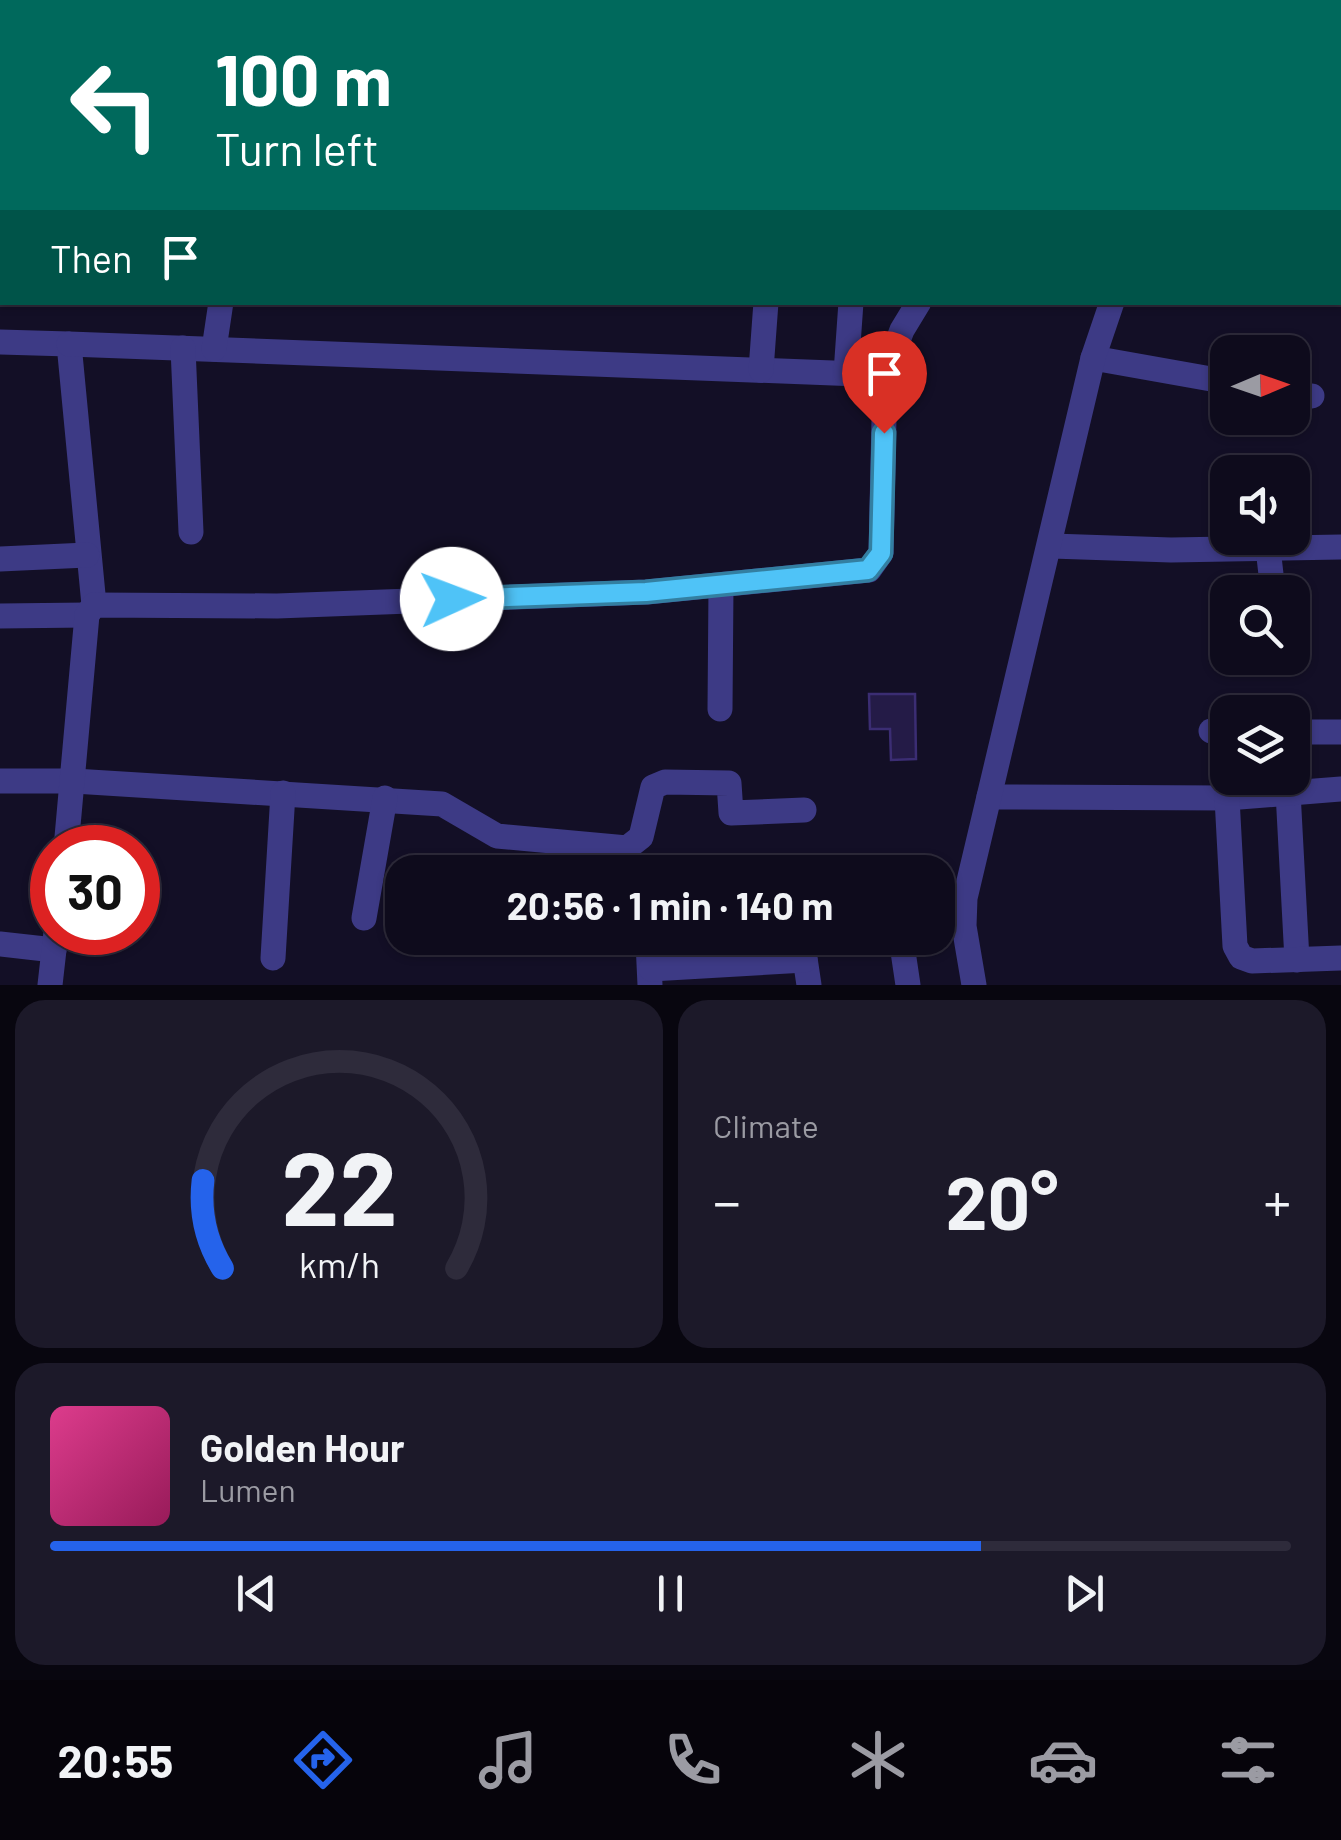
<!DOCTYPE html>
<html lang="en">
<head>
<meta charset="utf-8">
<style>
	:root { --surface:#0e0b1c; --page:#1c1929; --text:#f1f3f6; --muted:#9b9ba3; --line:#2e2b3b; --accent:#2563eb }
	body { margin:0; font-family:Barlow,sans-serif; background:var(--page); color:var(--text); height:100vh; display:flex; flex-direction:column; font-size:38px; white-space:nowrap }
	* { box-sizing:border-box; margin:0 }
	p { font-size:32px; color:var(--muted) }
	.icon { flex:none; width:55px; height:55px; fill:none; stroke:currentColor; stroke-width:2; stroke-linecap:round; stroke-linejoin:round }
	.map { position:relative; height:985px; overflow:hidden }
	.side { display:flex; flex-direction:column; gap:15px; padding:15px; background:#08060f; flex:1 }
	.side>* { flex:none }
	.banner { position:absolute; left:0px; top:0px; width:1342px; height:305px; box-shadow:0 2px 8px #0004,0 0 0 2px var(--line); background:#00695c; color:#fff; overflow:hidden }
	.needle { width:65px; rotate:88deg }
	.controls { position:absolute; left:1210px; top:335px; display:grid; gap:20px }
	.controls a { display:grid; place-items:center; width:100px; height:100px; border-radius:20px; background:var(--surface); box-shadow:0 2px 8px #0004,0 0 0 2px var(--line); font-size:50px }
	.speed { position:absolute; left:30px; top:825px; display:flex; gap:20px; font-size:50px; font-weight:700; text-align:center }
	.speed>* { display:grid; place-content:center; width:130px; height:130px; border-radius:50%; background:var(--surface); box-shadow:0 2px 8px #0004,0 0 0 2px var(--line); line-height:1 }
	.speed .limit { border:15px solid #d22; background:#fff; color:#111 }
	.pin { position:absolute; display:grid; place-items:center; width:85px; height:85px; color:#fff; margin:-102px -42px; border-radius:50% 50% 50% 0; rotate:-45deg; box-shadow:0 0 10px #0007 }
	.pin .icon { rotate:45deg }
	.me { position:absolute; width:110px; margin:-55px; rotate:88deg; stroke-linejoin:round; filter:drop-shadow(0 0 8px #0008) }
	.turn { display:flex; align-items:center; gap:35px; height:210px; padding:0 50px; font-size:45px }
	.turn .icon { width:130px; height:130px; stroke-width:2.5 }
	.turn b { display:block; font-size:70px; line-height:85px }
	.then { display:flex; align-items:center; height:95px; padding:0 50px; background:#0003; gap:20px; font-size:38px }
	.big { font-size:75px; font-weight:700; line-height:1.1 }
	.side .card { flex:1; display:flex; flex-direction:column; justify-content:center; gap:15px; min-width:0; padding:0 35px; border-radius:30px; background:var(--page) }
	.side .dial { align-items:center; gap:0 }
	.dial svg { height:260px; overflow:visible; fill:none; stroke:var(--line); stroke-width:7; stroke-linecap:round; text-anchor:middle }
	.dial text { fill:var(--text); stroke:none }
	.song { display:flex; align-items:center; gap:30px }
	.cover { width:120px; height:120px; border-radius:15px; background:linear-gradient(135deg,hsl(330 70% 55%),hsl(330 70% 35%)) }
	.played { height:10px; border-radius:5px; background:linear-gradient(90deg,var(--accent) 75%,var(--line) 75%) }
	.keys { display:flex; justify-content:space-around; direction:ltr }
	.heat { display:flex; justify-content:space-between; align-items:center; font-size:55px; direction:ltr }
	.side .tiles { flex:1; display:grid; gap:15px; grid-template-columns:1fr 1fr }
	.card:last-child { grid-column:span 2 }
	.trip { position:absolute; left:385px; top:855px; width:570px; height:100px; border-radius:30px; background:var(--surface); box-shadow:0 2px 8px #0004,0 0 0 2px var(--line); font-weight:700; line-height:100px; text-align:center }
	.dock { display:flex; height:160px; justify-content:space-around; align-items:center; background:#06040b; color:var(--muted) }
	.dock .icon { width:70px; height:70px }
	.dock .current { color:var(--accent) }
	.dock b { font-size:45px; color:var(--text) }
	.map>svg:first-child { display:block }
</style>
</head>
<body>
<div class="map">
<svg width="1341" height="985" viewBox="0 0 1341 985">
	<rect width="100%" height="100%" fill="#130f26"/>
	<path fill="#241b47" stroke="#3b2d73" stroke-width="2.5" d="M869 694H915L916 759 891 760 890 729H870Z"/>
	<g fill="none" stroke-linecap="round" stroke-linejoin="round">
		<g stroke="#3d3a85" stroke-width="25">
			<path d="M951 0V2"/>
			<path d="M311 2 312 0"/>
			<path d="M1261 2 1263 0"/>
			<path d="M1340 36H1341"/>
			<path d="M0 37 2 38"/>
			<path d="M0 98 2 94"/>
			<path d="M1340 175H1341"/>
			<path d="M1340 255 1341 256"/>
			<path d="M0 342 69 344 94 605"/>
			<path d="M69 344 885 375"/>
			<path d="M183 348 191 532"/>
			<path d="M214 349 221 302"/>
			<path d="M1093 358 1228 382"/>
			<path d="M761 370 766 302"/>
			<path d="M846 373 851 302"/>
			<path d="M1292 393 1312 396"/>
			<path d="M1052 546 1171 550 1341 547"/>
			<path d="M1268 548 1273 592"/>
			<path d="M0 559 87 555"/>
			<path d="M0 616 87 615"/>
			<path d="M720 709 721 586"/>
			<path d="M1211 731H1228"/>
			<path d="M1292 732H1341"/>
			<path d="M0 781H74L442 804 497 836 627 848 641 837 653 787 665 782 729 783 731 813 804 810"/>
			<path d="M1288 792 1297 960"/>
			<path d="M989 797 1227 798 1341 789"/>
			<path d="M1227 798 1235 946 1241 957 1252 961 1341 958"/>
			<path d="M66 848 87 615 94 605 277 606 647 592 869 570 881 553 885 375 902 330 919 302"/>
			<path d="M138 881 144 882"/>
			<path d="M364 918 385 798"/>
			<path d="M802 938 809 985"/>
			<path d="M901 938 908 985"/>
			<path d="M648 942 650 985"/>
			<path d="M0 944 54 950"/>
			<path d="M273 958 283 793"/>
			<path d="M651 969 805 960"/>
			<path d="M50 985 56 932"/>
			<path d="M974 985 964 926 965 898 1093 358 1112 302"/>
		</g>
	</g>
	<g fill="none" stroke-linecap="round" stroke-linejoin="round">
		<defs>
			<path id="route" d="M452 599 646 592 868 570 881 553 884 433"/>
		</defs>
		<use href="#route" stroke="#337fa1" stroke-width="25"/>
		<use href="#route" stroke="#4fc3f7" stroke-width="18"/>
	</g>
</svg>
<div class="controls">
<a><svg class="needle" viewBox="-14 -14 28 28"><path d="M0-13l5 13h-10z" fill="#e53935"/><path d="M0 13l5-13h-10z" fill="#9b9ba3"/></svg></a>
<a><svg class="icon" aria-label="sound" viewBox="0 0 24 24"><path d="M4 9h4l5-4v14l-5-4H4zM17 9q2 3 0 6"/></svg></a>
<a><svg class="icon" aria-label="search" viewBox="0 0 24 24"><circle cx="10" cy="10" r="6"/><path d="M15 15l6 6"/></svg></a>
<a><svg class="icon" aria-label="layers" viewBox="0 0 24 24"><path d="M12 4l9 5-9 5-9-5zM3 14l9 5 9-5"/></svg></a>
</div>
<div class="speed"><div class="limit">30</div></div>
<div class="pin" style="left:884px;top:433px;background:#d93025"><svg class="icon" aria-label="arrive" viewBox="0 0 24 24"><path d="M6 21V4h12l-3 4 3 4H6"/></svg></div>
<svg class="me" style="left:452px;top:599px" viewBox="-20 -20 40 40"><circle r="19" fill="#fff"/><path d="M0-13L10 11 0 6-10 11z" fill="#4fc3f7"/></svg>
<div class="trip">20:56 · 1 min · 140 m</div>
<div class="banner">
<div class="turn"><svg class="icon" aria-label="left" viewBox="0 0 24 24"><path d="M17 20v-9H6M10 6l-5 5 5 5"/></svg><div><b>100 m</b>Turn left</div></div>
<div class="then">Then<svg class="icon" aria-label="arrive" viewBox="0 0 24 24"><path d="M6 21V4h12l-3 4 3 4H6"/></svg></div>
</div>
</div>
<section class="side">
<div class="tiles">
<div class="card dial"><svg viewBox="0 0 100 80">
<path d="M14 69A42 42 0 1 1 86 69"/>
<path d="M14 69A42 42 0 0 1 8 42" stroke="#2563eb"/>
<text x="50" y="56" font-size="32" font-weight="700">22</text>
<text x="50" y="72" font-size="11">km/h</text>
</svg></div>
<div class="card"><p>Climate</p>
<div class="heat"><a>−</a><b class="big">20°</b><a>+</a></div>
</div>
<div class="card">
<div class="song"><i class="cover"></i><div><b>Golden Hour</b><p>Lumen</p></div></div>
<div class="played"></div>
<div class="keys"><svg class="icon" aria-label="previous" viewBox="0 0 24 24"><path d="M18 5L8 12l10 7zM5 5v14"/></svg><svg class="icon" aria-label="pause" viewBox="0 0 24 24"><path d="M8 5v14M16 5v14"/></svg><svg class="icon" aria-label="next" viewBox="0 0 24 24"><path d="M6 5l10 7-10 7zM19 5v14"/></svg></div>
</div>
</div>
</section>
<nav class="dock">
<b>20:55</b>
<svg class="icon current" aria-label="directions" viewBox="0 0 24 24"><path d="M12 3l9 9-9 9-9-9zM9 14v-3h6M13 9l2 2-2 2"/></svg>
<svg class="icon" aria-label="music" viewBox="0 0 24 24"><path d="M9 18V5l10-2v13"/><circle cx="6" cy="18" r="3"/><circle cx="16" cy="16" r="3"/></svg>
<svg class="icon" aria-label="phone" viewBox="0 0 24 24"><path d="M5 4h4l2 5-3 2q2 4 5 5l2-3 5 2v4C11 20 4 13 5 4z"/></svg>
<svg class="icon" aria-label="climate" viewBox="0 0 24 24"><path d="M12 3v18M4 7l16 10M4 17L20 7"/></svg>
<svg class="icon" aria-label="car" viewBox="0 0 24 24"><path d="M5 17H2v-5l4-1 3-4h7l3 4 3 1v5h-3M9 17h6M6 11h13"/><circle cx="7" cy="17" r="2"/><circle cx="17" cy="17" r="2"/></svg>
<svg class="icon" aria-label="filters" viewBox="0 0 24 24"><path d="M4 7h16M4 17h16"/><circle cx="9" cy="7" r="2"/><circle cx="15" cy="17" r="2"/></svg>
</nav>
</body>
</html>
